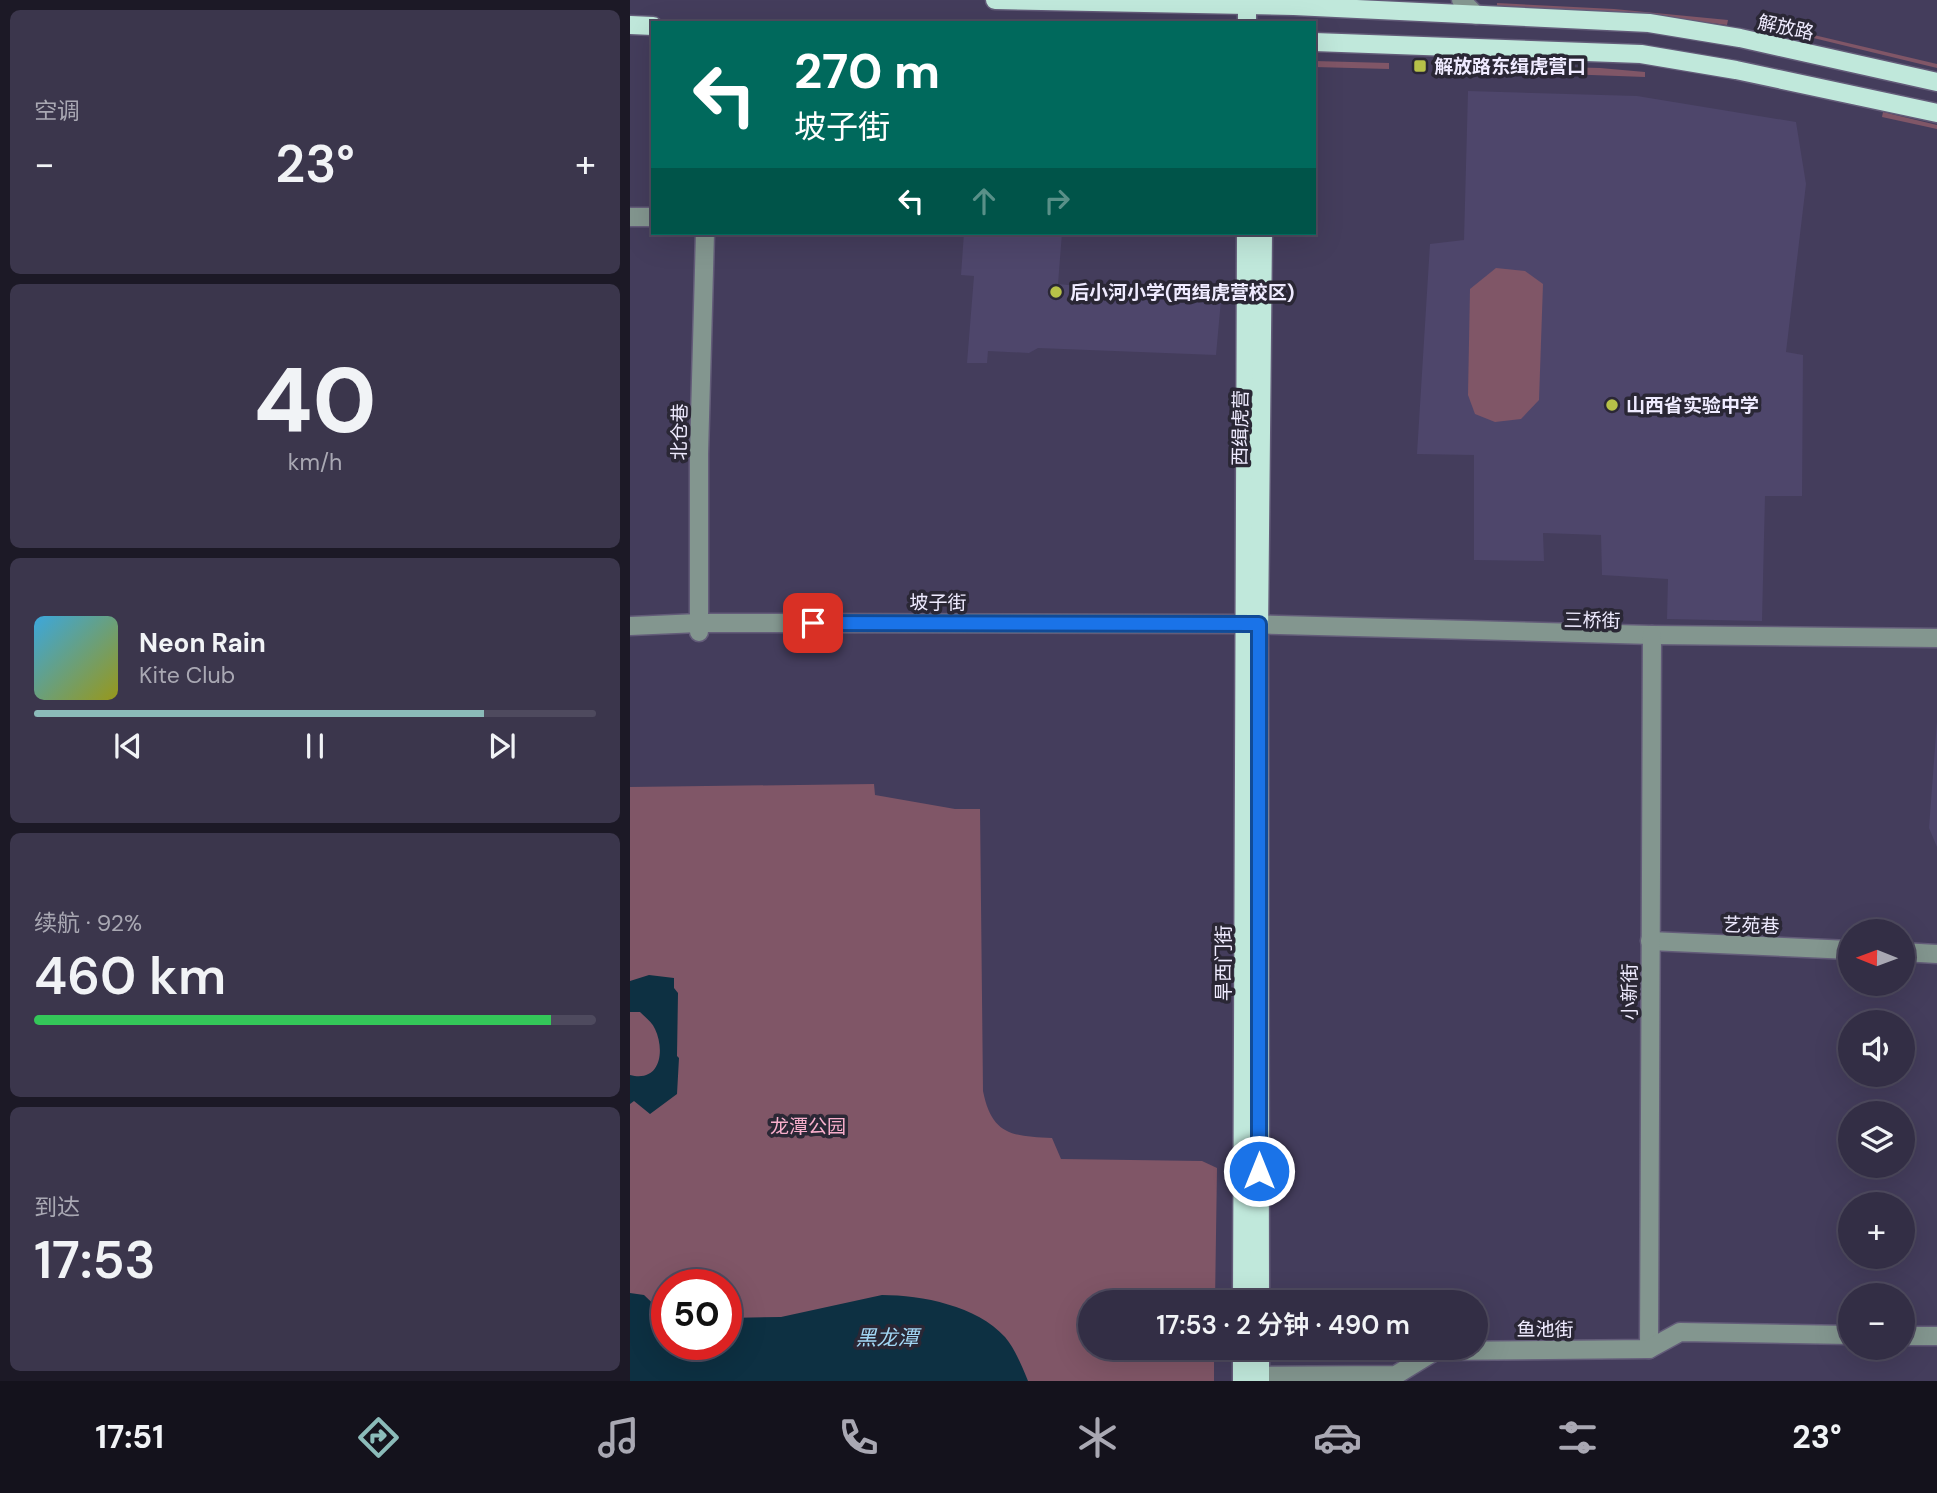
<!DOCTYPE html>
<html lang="zh">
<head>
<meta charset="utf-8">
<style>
	:root { --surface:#332e45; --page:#3b364c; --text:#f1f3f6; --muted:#a9a8b3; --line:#4e4a5e; --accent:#8bbbb9 }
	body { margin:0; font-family:"DM Sans","Noto Sans SC",sans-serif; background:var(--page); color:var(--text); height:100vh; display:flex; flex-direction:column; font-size:26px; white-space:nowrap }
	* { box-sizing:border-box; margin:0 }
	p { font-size:23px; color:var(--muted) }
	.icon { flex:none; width:38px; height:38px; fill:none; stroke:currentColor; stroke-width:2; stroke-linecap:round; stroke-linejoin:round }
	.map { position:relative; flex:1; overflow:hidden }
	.panel { display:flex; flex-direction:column; gap:10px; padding:10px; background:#1c1926; width:630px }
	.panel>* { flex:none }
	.top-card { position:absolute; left:21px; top:21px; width:665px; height:214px; border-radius:0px; box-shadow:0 7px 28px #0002,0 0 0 2px var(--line); background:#00695c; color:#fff; overflow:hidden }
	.needle { width:46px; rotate:271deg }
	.tools { position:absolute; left:1208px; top:919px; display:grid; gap:14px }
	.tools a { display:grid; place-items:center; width:77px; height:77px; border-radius:50%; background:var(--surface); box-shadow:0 7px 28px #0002,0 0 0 2px var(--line); font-size:35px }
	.speed { position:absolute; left:21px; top:1269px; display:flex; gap:14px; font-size:35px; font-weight:700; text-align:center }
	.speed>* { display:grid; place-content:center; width:91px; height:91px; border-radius:50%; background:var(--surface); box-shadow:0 7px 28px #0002,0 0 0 2px var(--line); line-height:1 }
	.speed .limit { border:10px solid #d22; background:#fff; color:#111 }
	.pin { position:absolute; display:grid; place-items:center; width:60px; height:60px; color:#fff; margin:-30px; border-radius:14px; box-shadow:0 4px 10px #0006 }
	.me { position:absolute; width:77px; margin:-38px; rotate:0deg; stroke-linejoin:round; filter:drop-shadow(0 0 5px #0008) }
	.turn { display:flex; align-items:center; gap:24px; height:147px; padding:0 28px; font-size:32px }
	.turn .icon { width:91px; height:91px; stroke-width:2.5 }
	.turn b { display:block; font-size:49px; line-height:60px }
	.lanes { display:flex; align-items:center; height:66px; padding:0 28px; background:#0003; justify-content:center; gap:35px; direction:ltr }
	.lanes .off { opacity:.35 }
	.big { font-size:52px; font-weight:600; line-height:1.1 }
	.panel .widget { flex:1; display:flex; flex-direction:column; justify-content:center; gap:10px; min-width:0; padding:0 24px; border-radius:10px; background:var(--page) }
	.panel .dial { align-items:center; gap:0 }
	.dial b { font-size:91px; line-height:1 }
	.song { display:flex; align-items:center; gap:21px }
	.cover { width:84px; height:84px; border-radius:10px; background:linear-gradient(135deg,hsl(200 70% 55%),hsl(60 70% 35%)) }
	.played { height:7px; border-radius:4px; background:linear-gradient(90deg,var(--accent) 80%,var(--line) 80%) }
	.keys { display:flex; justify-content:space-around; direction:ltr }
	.heat { display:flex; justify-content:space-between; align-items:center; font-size:38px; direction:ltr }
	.charge { height:10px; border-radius:5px; background:linear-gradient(90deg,#34c759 92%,var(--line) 0) }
	.trip { position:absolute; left:448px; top:1290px; width:410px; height:70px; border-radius:35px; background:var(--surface); box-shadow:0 7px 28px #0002,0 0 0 2px var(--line); font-weight:600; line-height:70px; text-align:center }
	.tabs { display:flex; height:112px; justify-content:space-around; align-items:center; background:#14121c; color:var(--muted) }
	.tabs .icon { width:49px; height:49px }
	.tabs .active { color:var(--accent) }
	.tabs b { font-size:32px; color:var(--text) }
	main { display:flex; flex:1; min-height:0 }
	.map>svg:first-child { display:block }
</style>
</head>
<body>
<main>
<section class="panel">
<div class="widget"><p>空调</p>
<div class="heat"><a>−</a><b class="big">23°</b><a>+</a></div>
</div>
<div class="widget dial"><b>40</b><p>km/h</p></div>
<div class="widget">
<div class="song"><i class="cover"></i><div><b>Neon Rain</b><p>Kite Club</p></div></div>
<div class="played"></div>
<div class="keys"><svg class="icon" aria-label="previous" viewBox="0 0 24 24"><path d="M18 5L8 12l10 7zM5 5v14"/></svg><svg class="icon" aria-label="pause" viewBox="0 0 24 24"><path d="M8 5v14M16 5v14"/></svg><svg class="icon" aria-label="next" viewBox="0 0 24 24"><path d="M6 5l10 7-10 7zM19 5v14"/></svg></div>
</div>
<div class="widget"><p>续航 · 92%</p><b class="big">460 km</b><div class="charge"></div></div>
<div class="widget"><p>到达</p><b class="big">17:53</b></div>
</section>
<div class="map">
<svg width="1307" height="1381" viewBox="0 0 1307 1381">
	<rect width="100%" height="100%" fill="#443d5c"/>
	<g fill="#4e466b">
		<path d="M838 91 1007 96 1166 122 1176 184 1156 352 1173 355 1172 496H1135L1132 621 1037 619 1038 579 972 575 971 535 913 533 914 561 844 560V455L787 454 800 244 834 240Z"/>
		<path d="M334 233H432L428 284 591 300 586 355 408 348 399 353 358 351 357 363H337L344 276 331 275Z"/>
		<path d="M1307 721V847L1299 828Z"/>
	</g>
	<g fill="#805667" fill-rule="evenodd">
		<path d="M867 3 984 9 1098 20 1097 25 1050 19 867 8Z"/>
		<path d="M1171 32 1307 64V68L1171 35Z"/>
		<path d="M684 61 759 63V69L684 67Z"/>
		<path d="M824 64 970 68 1015 72V77L824 70Z"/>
		<path d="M1253 112 1307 125V129L1252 117Z"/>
		<path d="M866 268 895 271 913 284 909 400 891 419 865 422 845 414 838 395 840 289Z"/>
		<path d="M244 784 245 795 325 809H350L353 1091C362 1136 383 1136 422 1138L431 1159 572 1161 587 1168 585 1302H460V1348H584V1381H0V787ZM37 1284H96V1344H37Z"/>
	</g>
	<g fill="#0d3042">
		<path d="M19 975 44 978V988L48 993 47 1056 49 1058 47 1094 20 1114 4 1101 0 1104V1075C31 1083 35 1050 25 1029 22 1022 15 1017 10 1012H0V981Z"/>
		<path d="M0 1293 14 1295 37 1317V1344H96V1318L151 1317 252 1295C292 1295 347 1306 375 1337 385 1349 392 1366 398 1381H0Z"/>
	</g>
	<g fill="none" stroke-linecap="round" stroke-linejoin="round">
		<defs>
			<g id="minor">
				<path d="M831 0 846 15"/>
				<path d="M0 217H23"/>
				<path d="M0 626 69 623 615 624 1022 635 1307 638"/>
				<path d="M69 632V454L75 233"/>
				<path d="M1020 941 1220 950"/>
				<path d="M1272 952 1307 954"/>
				<path d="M1272 1336H1307"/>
				<path d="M1019 1349 1022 635"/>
				<path d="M615 1376 766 1375 805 1351 1019 1349 1050 1332 1220 1335"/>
			</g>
			<g id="major">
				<path d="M365 0 664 6 1019 23 1110 38 1307 82"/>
				<path d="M617 23V0"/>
				<path d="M0 25 23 26"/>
				<path d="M684 42 1011 54 1106 70 1307 113"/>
				<path d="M612 1302 616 233"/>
				<path d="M630 1302 629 633 633 233"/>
				<path d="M612 1381V1348"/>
				<path d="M630 1381V1348"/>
			</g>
		</defs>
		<use href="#minor" stroke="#635c79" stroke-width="21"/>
		<use href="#major" stroke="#635c79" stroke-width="21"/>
		<use href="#minor" stroke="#83968f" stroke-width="18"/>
		<use href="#major" stroke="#c0e8db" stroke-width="18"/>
	</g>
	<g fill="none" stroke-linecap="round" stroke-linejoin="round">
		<defs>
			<path id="route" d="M183 623 629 624V1171"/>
		</defs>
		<use href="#route" stroke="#114b97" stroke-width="18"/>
		<use href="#route" stroke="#1a73e8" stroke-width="12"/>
	</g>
	<g fill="#b7c148" stroke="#2a2735" stroke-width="2.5">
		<rect x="783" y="59" width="14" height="14" rx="3.5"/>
		<circle cx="426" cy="292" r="7"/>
		<circle cx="982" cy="405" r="7"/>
	</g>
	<g text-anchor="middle" stroke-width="7" stroke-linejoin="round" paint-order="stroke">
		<g font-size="19" fill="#efebff" stroke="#2a2735">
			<text transform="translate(1156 27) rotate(12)" y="7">解放路</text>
			<text transform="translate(610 428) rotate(-89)" y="7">西缉虎营</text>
			<text transform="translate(49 432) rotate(-89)" y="7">北仓巷</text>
			<text x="308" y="609">坡子街</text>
			<text transform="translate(962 620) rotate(1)" y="7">三桥街</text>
			<text transform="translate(1121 925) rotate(2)" y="7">艺苑巷</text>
			<text transform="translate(593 963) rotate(-90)" y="7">旱西门街</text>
			<text transform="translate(999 992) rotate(-90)" y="7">小新街</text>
			<text x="915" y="1336">鱼池街</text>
		</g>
		<g font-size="19" font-weight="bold" fill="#efebff" stroke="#2a2735" text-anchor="start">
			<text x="804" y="73">解放路东缉虎营口</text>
			<text x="440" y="299">后小河小学(西缉虎营校区)</text>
			<text x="996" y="412">山西省实验中学</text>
		</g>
		<g font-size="19" fill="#f8afcc" stroke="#2a2735">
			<text x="178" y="1133">龙潭公园</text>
		</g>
		<g font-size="21" font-style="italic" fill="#a2d7f5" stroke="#2a2735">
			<text x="257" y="1345">黑龙潭</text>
		</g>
	</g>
</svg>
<div class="tools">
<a><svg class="needle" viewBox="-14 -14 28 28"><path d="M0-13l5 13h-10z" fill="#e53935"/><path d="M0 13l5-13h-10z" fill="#a9a8b3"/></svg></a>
<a><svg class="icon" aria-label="sound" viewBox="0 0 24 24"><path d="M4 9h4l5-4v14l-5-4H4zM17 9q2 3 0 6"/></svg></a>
<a><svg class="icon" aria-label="layers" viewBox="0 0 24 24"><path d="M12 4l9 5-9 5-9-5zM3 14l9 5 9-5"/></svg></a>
<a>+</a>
<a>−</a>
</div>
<div class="speed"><div class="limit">50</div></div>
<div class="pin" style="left:183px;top:623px;background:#d93025"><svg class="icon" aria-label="arrive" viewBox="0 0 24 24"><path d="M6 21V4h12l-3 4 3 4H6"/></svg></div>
<svg class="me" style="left:629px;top:1171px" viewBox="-20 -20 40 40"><circle r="17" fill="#1a73e8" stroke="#fff" stroke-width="3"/><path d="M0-11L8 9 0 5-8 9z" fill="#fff"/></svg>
<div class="trip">17:53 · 2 分钟 · 490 m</div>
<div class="top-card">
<div class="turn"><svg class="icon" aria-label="left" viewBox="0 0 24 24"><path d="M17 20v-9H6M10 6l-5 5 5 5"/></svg><div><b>270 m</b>坡子街</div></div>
<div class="lanes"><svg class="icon" aria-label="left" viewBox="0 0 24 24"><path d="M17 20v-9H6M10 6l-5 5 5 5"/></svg><svg class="icon off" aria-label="ahead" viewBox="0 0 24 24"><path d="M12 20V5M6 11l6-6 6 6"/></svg><svg class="icon off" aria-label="right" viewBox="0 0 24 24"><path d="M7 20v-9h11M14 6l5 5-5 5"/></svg></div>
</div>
</div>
</main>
<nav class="tabs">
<b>17:51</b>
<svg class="icon active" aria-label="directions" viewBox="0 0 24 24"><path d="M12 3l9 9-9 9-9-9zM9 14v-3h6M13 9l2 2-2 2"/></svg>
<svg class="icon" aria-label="music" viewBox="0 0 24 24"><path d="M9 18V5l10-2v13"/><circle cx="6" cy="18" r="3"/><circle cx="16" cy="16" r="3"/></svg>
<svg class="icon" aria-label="phone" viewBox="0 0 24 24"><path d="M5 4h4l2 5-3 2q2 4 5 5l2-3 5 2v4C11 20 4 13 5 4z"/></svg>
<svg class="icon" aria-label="climate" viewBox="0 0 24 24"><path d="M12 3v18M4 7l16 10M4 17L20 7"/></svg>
<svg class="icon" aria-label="car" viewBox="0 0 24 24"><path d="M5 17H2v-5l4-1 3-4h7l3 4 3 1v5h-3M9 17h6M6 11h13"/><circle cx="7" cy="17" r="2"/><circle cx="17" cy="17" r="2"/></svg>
<svg class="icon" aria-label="filters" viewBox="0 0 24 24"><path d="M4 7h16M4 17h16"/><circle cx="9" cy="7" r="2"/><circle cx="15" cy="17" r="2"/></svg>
<b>23°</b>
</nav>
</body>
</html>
